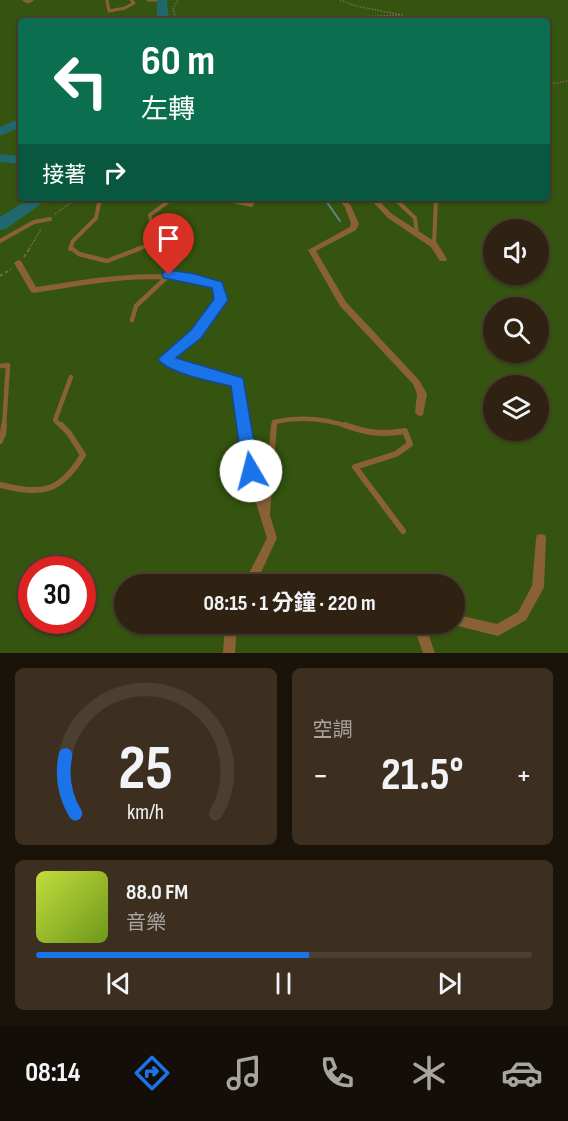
<!DOCTYPE html>
<html lang="zh-TW">
<head>
<meta charset="utf-8">
<style>
	:root { --surface:#302212; --page:#3c2f20; --text:#f1f3f6; --muted:#a8a49f; --line:#4b3f32; --accent:#1a73e8 }
	body { margin:0; font-family:"Sofia Sans Condensed","Noto Sans TC",sans-serif; background:var(--page); color:var(--text); height:100vh; display:flex; flex-direction:column; font-size:22px; white-space:nowrap }
	* { box-sizing:border-box; margin:0 }
	p { font-size:20px; color:var(--muted) }
	.icon { flex:none; width:33px; height:33px; fill:none; stroke:currentColor; stroke-width:2; stroke-linecap:round; stroke-linejoin:round }
	.map { position:relative; height:653px; overflow:hidden }
	.sheet { display:flex; flex-direction:column; gap:15px; padding:15px; background:#1a130a; flex:1 }
	.sheet>* { flex:none }
	.banner { position:absolute; left:18px; top:18px; width:532px; height:183px; border-radius:6px; box-shadow:0 2px 4px #0004,0 0 0 2px var(--line); background:#0b6e4f; color:#fff; overflow:hidden }
	.tools { position:absolute; left:483px; top:219px; display:grid; gap:12px }
	.tools a { display:grid; place-items:center; width:66px; height:66px; border-radius:50%; background:var(--surface); box-shadow:0 2px 4px #0004,0 0 0 2px var(--line); font-size:30px }
	.speed { position:absolute; left:18px; top:556px; display:flex; gap:12px; font-size:30px; font-weight:700; text-align:center }
	.speed>* { display:grid; place-content:center; width:78px; height:78px; border-radius:50%; background:var(--surface); box-shadow:0 2px 4px #0004,0 0 0 2px var(--line); line-height:1 }
	.speed .limit { border:9px solid #d22; background:#fff; color:#111 }
	.pin { position:absolute; display:grid; place-items:center; width:51px; height:51px; color:#fff; margin:-62px -26px; border-radius:50% 50% 50% 0; rotate:-45deg; box-shadow:0 0 6px #0007 }
	.pin .icon { rotate:45deg }
	.me { position:absolute; width:66px; margin:-33px; rotate:352deg; stroke-linejoin:round; filter:drop-shadow(0 0 4px #0008) }
	.turn { display:flex; align-items:center; gap:21px; height:126px; padding:0 24px; font-size:27px }
	.turn .icon { width:78px; height:78px; stroke-width:2.5 }
	.turn b { display:block; font-size:42px; line-height:51px }
	.then { display:flex; align-items:center; height:57px; padding:0 24px; background:#0003; gap:12px; font-size:22px }
	.big { font-size:45px; font-weight:700; line-height:1.1 }
	.sheet .card { flex:1; display:flex; flex-direction:column; justify-content:center; gap:9px; min-width:0; padding:0 21px; border-radius:9px; background:var(--page) }
	.sheet .dial { align-items:center; gap:0 }
	.dial svg { height:156px; overflow:visible; fill:none; stroke:var(--line); stroke-width:7; stroke-linecap:round; text-anchor:middle }
	.dial text { fill:var(--text); stroke:none }
	.song { display:flex; align-items:center; gap:18px }
	.cover { width:72px; height:72px; border-radius:9px; background:linear-gradient(135deg,hsl(70 70% 55%),hsl(80 70% 35%)) }
	.played { height:6px; border-radius:3px; background:linear-gradient(90deg,var(--accent) 55%,var(--line) 55%) }
	.keys { display:flex; justify-content:space-around; direction:ltr }
	.heat { display:flex; justify-content:space-between; align-items:center; font-size:33px; direction:ltr }
	.sheet .tiles { flex:1; display:grid; gap:15px; grid-template-columns:1fr 1fr }
	.card:last-child { grid-column:span 2 }
	.trip { position:absolute; left:114px; top:574px; width:351px; height:60px; border-radius:30px; background:var(--surface); box-shadow:0 2px 4px #0004,0 0 0 2px var(--line); font-weight:700; line-height:60px; text-align:center }
	.menu { display:flex; height:96px; justify-content:space-around; align-items:center; background:#130e07; color:var(--muted) }
	.menu .icon { width:42px; height:42px }
	.menu .current { color:var(--accent) }
	.menu b { font-size:27px; color:var(--text) }
	.map>svg:first-child { display:block }
</style>
</head>
<body>
<div class="map">
<svg width="568" height="653" viewBox="0 0 568 653">
	<rect width="100%" height="100%" fill="#402d18"/>
	<path fill="#34540f" fill-rule="evenodd" d="M0 0H568V653H0ZM21 21H548V198H21ZM494 230H538V274H494ZM494 308H538V352H494ZM494 386H538V430H494ZM32 570H82V621H32ZM124 585H454V624H124Z"/>
	<g fill="none" stroke-linecap="round" stroke-linejoin="round">
		<path stroke="#5a8789" stroke-width="2" d="M324 198 340 221"/>
		<g fill="#21676e" fill-rule="evenodd">
			<path d="M157 0H167L169 21H157Z"/>
			<path d="M21 118V127L0 136V127Z"/>
			<path d="M0 154 21 156V164L0 162Z"/>
			<path d="M30 198H49L6 229 0 230V217Z"/>
		</g>
		<g stroke="#7b6a59" stroke-width="1.5" stroke-dasharray="1.5 1.5" stroke-linecap="butt">
			<path d="M340 0 356 6 402 15 358 17V21"/>
			<path d="M177 21 173 9 178 0"/>
			<path d="M548 84 568 81"/>
			<path d="M55 214 77 198"/>
			<path d="M29 249 41 229"/>
		</g>
		<g stroke="#7b6a59" stroke-width="2" stroke-dasharray="3 3" stroke-linecap="butt">
			<path d="M24 257 30 248"/>
			<path d="M0 276 11 269"/>
		</g>
		<g stroke="#8a6137" stroke-width="3">
			<path d="M24 0 28 2 32 0"/>
			<path d="M107 0 109 11 125 8 134 3 131 0"/>
			<path d="M148 0H156"/>
		</g>
		<g stroke="#8a6137" stroke-width="4">
			<path d="M220 198 251 205 255 198"/>
			<path d="M394 198 415 218 417 234"/>
			<path d="M0 241 34 222 50 219"/>
			<path d="M434 245 436 198"/>
			<path d="M70 249 73 241 96 218 100 198"/>
			<path d="M137 249 153 243 150 215 173 198"/>
		</g>
		<g stroke="#8a6137" stroke-width="4.5">
			<path d="M71 248 79 254 107 261 141 248"/>
			<path d="M132 320 136 306 169 275"/>
			<path d="M0 366 8 365 4 427"/>
			<path d="M62 427 55 420 71 377"/>
			<path d="M274 427V422C300 416 324 418 350 427"/>
		</g>
		<g stroke="#8a6137" stroke-width="6">
			<path d="M345 425C367 433 382 435 405 431L410 444 396 454 355 467 403 531"/>
			<path d="M0 434H3L0 441"/>
			<path d="M3 434 4 425"/>
			<path d="M0 485C42 495 60 493 83 455L69 433 61 425"/>
			<path d="M267 513 274 425"/>
		</g>
		<g fill="#8a6137" fill-rule="evenodd">
			<path d="M337 198H344L351 206 359 224 356 230 316 251 346 302 419 380 427 394 423 415 420 416 417 415 415 412 417 394 413 384 340 306 308 250 350 227 351 224 345 207Z"/>
			<path d="M369 198H376L392 214 437 243 447 259 446 261H440L431 247 388 218Z"/>
			<path d="M18 260 21 261 36 287C101 277 156 266 221 283L225 300 224 302 199 336 172 358 186 365 241 380 242 382 256 471 277 538 255 585H243L267 538 246 471 234 384 181 370 162 361 161 359 193 332 217 300 214 287C150 271 98 283 34 293L31 292 14 263Z"/>
			<path d="M541 534 545 535 546 539 544 587 542 591 526 620 498 636 450 624H454V614L497 624 518 612 532 586 536 539 537 535Z"/>
			<path d="M225 624H237L235 653H223Z"/>
			<path d="M423 624H435L429 636 435 653H423L417 636Z"/>
		</g>
	</g>
	<path fill="#1a73e8" stroke="#114b97" stroke-width="1.5" d="M169 270 195 274 222 282 228 300 226 303 201 338 176 358 243 378 259 471 257 476 251 478 245 476 243 471 231 386C214 382 167 373 158 359L191 330 214 299 212 288 164 278 162 275 164 272Z"/>
</svg>
<div class="tools">
<a><svg class="icon" aria-label="sound" viewBox="0 0 24 24"><path d="M4 9h4l5-4v14l-5-4H4zM17 9q2 3 0 6"/></svg></a>
<a><svg class="icon" aria-label="search" viewBox="0 0 24 24"><circle cx="10" cy="10" r="6"/><path d="M15 15l6 6"/></svg></a>
<a><svg class="icon" aria-label="layers" viewBox="0 0 24 24"><path d="M12 4l9 5-9 5-9-5zM3 14l9 5 9-5"/></svg></a>
</div>
<div class="speed"><div class="limit">30</div></div>
<div class="pin" style="left:169px;top:275px;background:#d93025"><svg class="icon" aria-label="arrive" viewBox="0 0 24 24"><path d="M6 21V4h12l-3 4 3 4H6"/></svg></div>
<svg class="me" style="left:251px;top:471px" viewBox="-20 -20 40 40"><circle r="19" fill="#fff"/><path d="M0-13L10 11 0 6-10 11z" fill="#1a73e8"/></svg>
<div class="trip">08:15 · 1 分鐘 · 220 m</div>
<div class="banner">
<div class="turn"><svg class="icon" aria-label="left" viewBox="0 0 24 24"><path d="M17 20v-9H6M10 6l-5 5 5 5"/></svg><div><b>60 m</b>左轉</div></div>
<div class="then">接著<svg class="icon" aria-label="right" viewBox="0 0 24 24"><path d="M7 20v-9h11M14 6l5 5-5 5"/></svg></div>
</div>
</div>
<section class="sheet">
<div class="tiles">
<div class="card dial"><svg viewBox="0 0 100 80">
<path d="M14 69A42 42 0 1 1 86 69"/>
<path d="M14 69A42 42 0 0 1 9 39" stroke="#1a73e8"/>
<text x="50" y="56" font-size="32" font-weight="700">25</text>
<text x="50" y="72" font-size="11">km/h</text>
</svg></div>
<div class="card"><p>空調</p>
<div class="heat"><a>−</a><b class="big">21.5°</b><a>+</a></div>
</div>
<div class="card">
<div class="song"><i class="cover"></i><div><b>88.0 FM</b><p>音樂</p></div></div>
<div class="played"></div>
<div class="keys"><svg class="icon" aria-label="previous" viewBox="0 0 24 24"><path d="M18 5L8 12l10 7zM5 5v14"/></svg><svg class="icon" aria-label="pause" viewBox="0 0 24 24"><path d="M8 5v14M16 5v14"/></svg><svg class="icon" aria-label="next" viewBox="0 0 24 24"><path d="M6 5l10 7-10 7zM19 5v14"/></svg></div>
</div>
</div>
</section>
<nav class="menu">
<b>08:14</b>
<svg class="icon current" aria-label="directions" viewBox="0 0 24 24"><path d="M12 3l9 9-9 9-9-9zM9 14v-3h6M13 9l2 2-2 2"/></svg>
<svg class="icon" aria-label="music" viewBox="0 0 24 24"><path d="M9 18V5l10-2v13"/><circle cx="6" cy="18" r="3"/><circle cx="16" cy="16" r="3"/></svg>
<svg class="icon" aria-label="phone" viewBox="0 0 24 24"><path d="M5 4h4l2 5-3 2q2 4 5 5l2-3 5 2v4C11 20 4 13 5 4z"/></svg>
<svg class="icon" aria-label="climate" viewBox="0 0 24 24"><path d="M12 3v18M4 7l16 10M4 17L20 7"/></svg>
<svg class="icon" aria-label="car" viewBox="0 0 24 24"><path d="M5 17H2v-5l4-1 3-4h7l3 4 3 1v5h-3M9 17h6M6 11h13"/><circle cx="7" cy="17" r="2"/><circle cx="17" cy="17" r="2"/></svg>
</nav>
</body>
</html>
